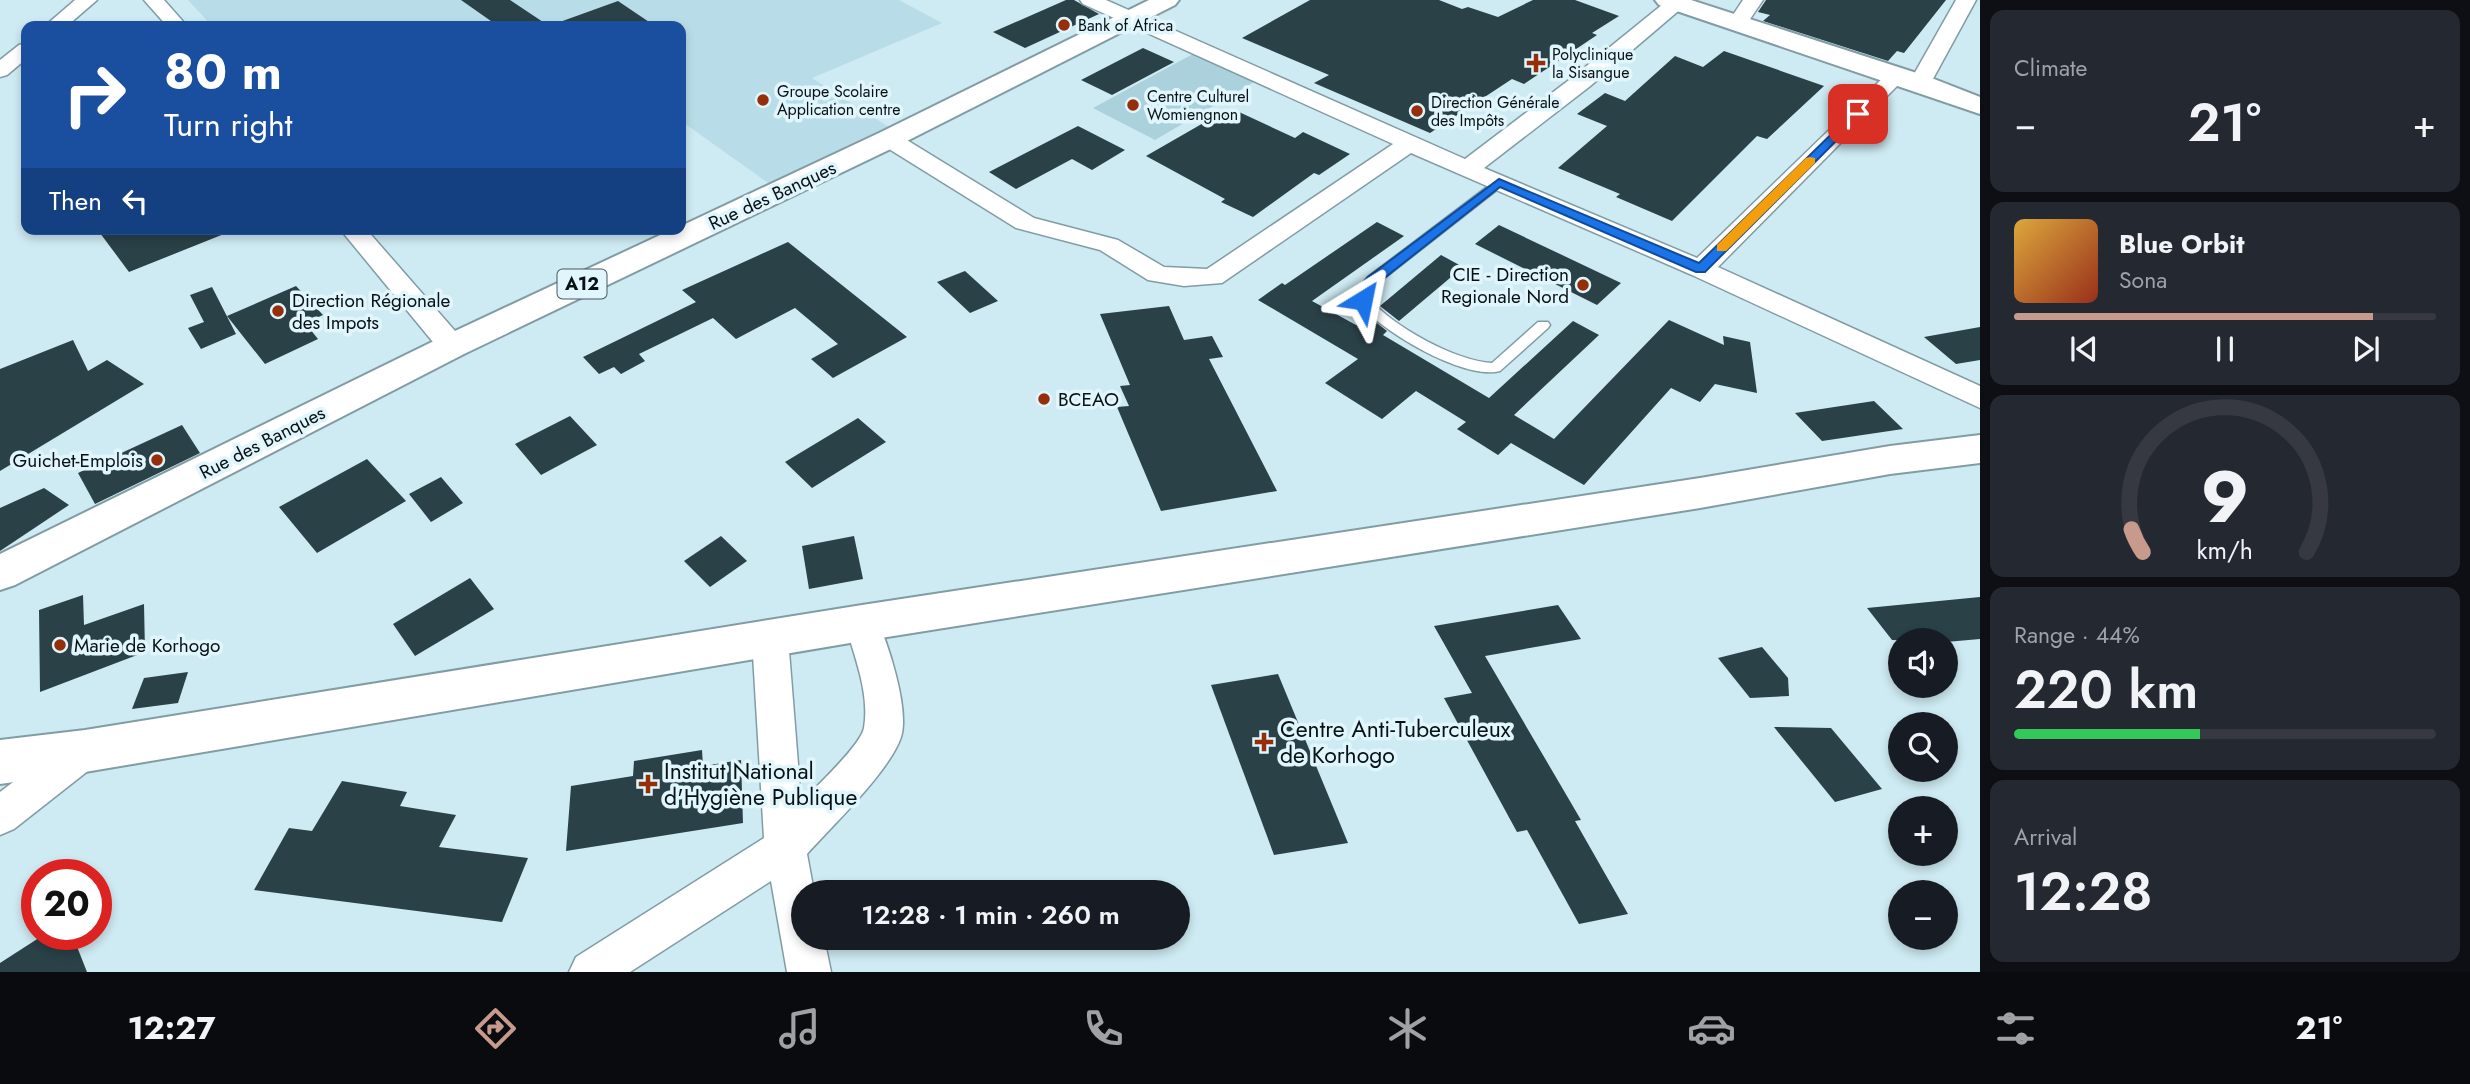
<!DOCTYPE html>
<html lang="en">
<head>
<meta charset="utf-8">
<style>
	:root { --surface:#171b24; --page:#242831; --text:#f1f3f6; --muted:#9ea1a6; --line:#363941; --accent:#c89a8b }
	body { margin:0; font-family:Jost,sans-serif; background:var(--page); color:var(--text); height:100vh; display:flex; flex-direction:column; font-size:26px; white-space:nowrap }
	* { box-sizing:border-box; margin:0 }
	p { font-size:23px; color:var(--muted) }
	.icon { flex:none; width:38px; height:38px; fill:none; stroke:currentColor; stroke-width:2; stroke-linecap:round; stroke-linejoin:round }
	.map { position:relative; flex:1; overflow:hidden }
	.side { display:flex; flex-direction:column; gap:10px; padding:10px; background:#0d0f14; width:490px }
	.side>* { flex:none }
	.guide { position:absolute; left:21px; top:21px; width:665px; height:214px; border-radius:14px; box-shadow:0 4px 10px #0003; background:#1a4fa0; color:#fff; overflow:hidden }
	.fabs { position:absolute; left:1888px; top:628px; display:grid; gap:14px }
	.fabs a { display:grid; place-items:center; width:70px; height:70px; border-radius:50%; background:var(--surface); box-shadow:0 4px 10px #0003; font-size:35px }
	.speed { position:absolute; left:21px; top:859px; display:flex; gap:14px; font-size:35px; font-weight:700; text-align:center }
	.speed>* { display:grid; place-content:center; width:91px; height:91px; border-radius:50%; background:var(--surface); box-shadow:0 4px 10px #0003; line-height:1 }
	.speed .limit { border:10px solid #d22; background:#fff; color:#111 }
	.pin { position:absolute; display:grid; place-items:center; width:60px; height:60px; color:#fff; margin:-30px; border-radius:14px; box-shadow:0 4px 10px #0006 }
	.me { position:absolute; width:77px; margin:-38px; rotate:35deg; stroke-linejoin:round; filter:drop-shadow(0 0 5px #0008) }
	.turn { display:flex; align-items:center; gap:24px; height:147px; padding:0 28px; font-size:32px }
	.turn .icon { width:91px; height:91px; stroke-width:2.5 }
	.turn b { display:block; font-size:49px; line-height:60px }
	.then { display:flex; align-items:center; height:66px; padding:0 28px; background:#0003; gap:14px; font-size:26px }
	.big { font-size:52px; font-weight:600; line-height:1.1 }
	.side .card { flex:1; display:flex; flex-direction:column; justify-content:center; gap:10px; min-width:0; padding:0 24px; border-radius:14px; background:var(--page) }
	.side .dial { align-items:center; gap:0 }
	.dial svg { height:182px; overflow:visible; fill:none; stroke:var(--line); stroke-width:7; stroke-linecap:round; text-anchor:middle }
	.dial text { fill:var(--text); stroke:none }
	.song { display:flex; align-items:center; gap:21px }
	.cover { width:84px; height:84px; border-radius:10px; background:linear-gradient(135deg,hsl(40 70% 55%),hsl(10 70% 35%)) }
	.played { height:7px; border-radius:4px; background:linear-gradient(90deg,var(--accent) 85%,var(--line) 85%) }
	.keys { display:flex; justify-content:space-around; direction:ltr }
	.heat { display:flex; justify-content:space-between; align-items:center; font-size:38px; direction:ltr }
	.charge { height:10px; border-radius:5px; background:linear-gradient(90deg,#34c759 44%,var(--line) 0) }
	.trip { position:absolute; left:791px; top:880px; width:399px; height:70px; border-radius:35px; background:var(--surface); box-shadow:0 4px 10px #0003; font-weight:600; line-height:70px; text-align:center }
	.tabs { display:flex; height:112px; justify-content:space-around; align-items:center; background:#090b0e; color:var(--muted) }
	.tabs .icon { width:49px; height:49px }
	.tabs .selected { color:var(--accent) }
	.tabs b { font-size:32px; color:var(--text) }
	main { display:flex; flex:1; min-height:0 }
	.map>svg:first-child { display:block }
</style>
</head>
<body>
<main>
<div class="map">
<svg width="1980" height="972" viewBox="0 0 1980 972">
	<rect width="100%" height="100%" fill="#ceeaf2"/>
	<path fill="#b9dde8" d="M188 0H899L942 23 812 78 892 129 771 185 681 121V26H212Z"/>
	<path fill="#abd1dc" d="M1193 54 1254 82 1155 140 1093 108Z"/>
	<g fill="#2a4148">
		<path d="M461 0H510L549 26H498Z"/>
		<path d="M1066 0H1074L1099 14 1025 48 993 32Z"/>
		<path d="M1310 0H1439L1462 9 1468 7 1498 17 1533 0H1575L1619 16 1592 33 1597 35 1524 84 1512 79 1430 133 1314 83 1329 75 1242 38Z"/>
		<path d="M1766 0H1946L1904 53 1897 51 1888 61 1763 21 1770 15 1758 12Z"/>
		<path d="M618 1 655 26H557V23Z"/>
		<path d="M1143 48 1174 62 1112 95 1081 80Z"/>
		<path d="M1724 51 1824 86 1767 139 1757 136 1672 221 1616 197 1620 194 1558 168 1607 126 1577 114 1605 93 1625 101 1675 56 1703 67Z"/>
		<path d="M1226 110 1235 114 1239 112 1295 138 1303 132 1350 154 1319 175 1314 173 1253 217 1221 202 1225 199 1146 156Z"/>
		<path d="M1078 126 1125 150 1092 170 1072 159 1016 189 989 172Z"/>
		<path d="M1377 222 1404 236 1312 301 1356 325 1368 316 1387 331 1383 335 1489 398 1573 321 1599 335 1514 415 1554 439 1669 320 1724 345 1723 336 1750 342 1757 393 1715 384 1700 402 1671 388 1584 485 1511 443 1498 455 1457 429 1466 422 1416 391 1382 419 1325 383 1358 359 1258 300 1282 283 1285 285Z"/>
		<path d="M1499 225 1621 283 1597 305 1475 244Z"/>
		<path d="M97 229H234V230L129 272Z"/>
		<path d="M788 242 907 337 833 378 811 359 838 344 795 308 736 339 713 318 639 354 645 361 621 374 614 367 599 374 583 357 696 302 682 290Z"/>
		<path d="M1441 255 1463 267 1399 321 1380 306Z"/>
		<path d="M965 271 998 301 970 313 937 282Z"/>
		<path d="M296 286 323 315 305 323 318 339 265 364 227 316Z"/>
		<path d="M212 287 236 334 201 349 188 328 204 322 190 295Z"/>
		<path d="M1169 306 1184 340 1212 336 1223 357 1209 359 1277 491 1161 511 1117 407 1129 406 1120 386 1130 385 1100 314Z"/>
		<path d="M1980 327V360L1956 364 1924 337Z"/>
		<path d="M73 340 88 371 107 360 144 384 0 471V369Z"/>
		<path d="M1874 401 1903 429 1822 441 1795 413Z"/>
		<path d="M570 416 597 445 541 475 515 444Z"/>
		<path d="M858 418 886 442 812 488 785 462Z"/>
		<path d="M182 425 200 453 95 504 78 473Z"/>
		<path d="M367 459 406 501 317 553 279 507Z"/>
		<path d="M441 477 463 503 431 522 409 494Z"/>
		<path d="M44 488 69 505 0 551V508Z"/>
		<path d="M721 536 747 561 710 587 684 561Z"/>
		<path d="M854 536 863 579 809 589 802 546Z"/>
		<path d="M470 578 494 609 415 656 393 624Z"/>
		<path d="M83 595 84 625 144 604 145 652 40 692 39 610Z"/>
		<path d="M1980 597V639L1946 642 1892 640 1867 608Z"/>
		<path d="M1558 605 1581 639 1485 656 1581 820 1575 821 1628 914 1579 924 1527 830 1517 832 1444 698 1472 693 1434 626Z"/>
		<path d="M1762 647 1788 678 1789 696 1750 698 1718 658Z"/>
		<path d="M188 672 178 703 132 709 144 678Z"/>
		<path d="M1278 674 1348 843 1274 855 1211 685Z"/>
		<path d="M1774 727 1831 728 1882 789 1835 802Z"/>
		<path d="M702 750 703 766 741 760 743 823 566 851 571 786 633 776 634 761Z"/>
		<path d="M342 781 407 792 400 806 456 815 439 847 528 858 502 922 254 890 289 828 312 831Z"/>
		<path d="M45 934H72L87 972H0V963Z"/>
	</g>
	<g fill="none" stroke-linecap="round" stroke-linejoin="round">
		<defs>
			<path id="service" d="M1499 178 1503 179V185L1378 283 1371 289 1370 299C1393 327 1456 361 1492 363L1538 322H1548L1550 325 1548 328 1500 371C1464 381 1377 329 1356 300L1358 288 1368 277Z"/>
			<g id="minor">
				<path d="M75 0H97L67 26H45Z"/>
				<path d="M144 0H164L187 26H167Z"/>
				<path d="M1080 0H1106L1465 159 1573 77 1668 0H1684L1686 3 1683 7 1589 87 1484 168 1697 258 1890 71H1904L1908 75 1904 79 1718 267 1980 386V408L1692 275 1411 153 1222 283 1184 286 1148 280 1100 250 1016 228 881 144 878 139 881 134H897L1034 218 1118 240 1164 267 1207 269 1393 144 1083 4Z"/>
				<path d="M1743 0H1763L1744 28H1730L1727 24Z"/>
				<path d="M1956 0H1976L1928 88H1912L1909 83Z"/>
				<path d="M26 43V59L7 75 0 77V60L19 45Z"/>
				<path d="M340 229H366L462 339 466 346 462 353 452 355 442 353Z"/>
				<path d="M862 608 874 613C887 639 910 709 901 737 890 771 831 827 807 854L814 892H803V938H824L831 972H787L771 881 630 972H569L576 957 764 838 752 638 758 627 770 623 782 627 788 638 801 802C815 788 861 745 864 728 870 693 854 656 845 623L850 613Z"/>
				<path d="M84 734 98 739 103 751 98 763 14 829 0 835V792L70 739Z"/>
			</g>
			<g id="tertiary">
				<path d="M1655 0H1691L1929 77 1980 97V114L1659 5Z"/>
				<path d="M1980 435V463L1890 474 1700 508 862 641 85 772 0 784V740L85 730 862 605 1700 478 1890 446Z"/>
			</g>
			<path id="primary" d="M1149 0H1179L1175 5 899 145 464 354 15 585 0 590V554L440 338 673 229H681V226L879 133Z"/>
		</defs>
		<use href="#service" stroke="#829ca4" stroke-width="3"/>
		<use href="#minor" stroke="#829ca4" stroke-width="3"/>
		<use href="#tertiary" stroke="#829ca4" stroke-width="4"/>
		<use href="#primary" stroke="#829ca4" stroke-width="4"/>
		<use href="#service" fill="#fff" fill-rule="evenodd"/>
		<use href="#minor" fill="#fff" fill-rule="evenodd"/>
		<use href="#tertiary" fill="#fff" fill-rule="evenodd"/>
		<use href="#primary" fill="#fff" fill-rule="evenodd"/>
	</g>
	<path fill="#1a73e8" stroke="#114b97" stroke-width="2" d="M1854 112 1863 114 1705 272H1696L1500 187 1378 283 1372 289 1368 303 1363 304 1356 300 1359 288 1368 277 1499 179 1699 263Z"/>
	<path fill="#f59e0b" d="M1810 157 1815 158V163L1726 251H1717V245L1806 158Z"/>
	<g fill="#952e09" stroke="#e0f6fc" stroke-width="2.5">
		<circle cx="1064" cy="25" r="7"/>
		<path d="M1532.5 52.5h7v7h7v7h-7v7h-7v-7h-7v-7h7z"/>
		<circle cx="763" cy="100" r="7"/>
		<circle cx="1133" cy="105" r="7"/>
		<circle cx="1417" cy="111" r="7"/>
		<circle cx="1583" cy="285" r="7"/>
		<circle cx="278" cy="311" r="7"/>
		<circle cx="1044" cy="399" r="7"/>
		<circle cx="157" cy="460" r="7"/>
		<circle cx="60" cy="645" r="7"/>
		<path d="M1260.5 731.5h7v7h7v7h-7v7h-7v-7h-7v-7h7z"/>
		<path d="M644.5 773.5h7v7h7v7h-7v7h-7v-7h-7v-7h7z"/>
	</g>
	<g text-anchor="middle" stroke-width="7" stroke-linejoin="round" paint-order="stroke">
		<g font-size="16" fill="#081215" stroke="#e0f6fc" text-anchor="start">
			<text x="1078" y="31">Bank of Africa</text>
			<text x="1552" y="60">Polyclinique<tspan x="1552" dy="18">la Sisangue</tspan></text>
			<text x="777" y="97">Groupe Scolaire<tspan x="777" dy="18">Application centre</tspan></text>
			<text x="1147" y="102">Centre Culturel<tspan x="1147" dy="18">Womiengnon</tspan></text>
			<text x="1431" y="108">Direction Générale<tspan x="1431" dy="18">des Impôts</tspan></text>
		</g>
		<rect fill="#e0f6fc" stroke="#49565a" stroke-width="2" x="557.5" y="269.5" width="49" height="29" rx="5"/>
		<g font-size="18" font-weight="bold" fill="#081215">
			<text x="582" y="290">A12</text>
		</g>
		<g font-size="19" fill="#081215" stroke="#e0f6fc">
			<text transform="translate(772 195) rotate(-25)" y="7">Rue des Banques</text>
			<text transform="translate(262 442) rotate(-27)" y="7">Rue des Banques</text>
		</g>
		<g font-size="19" fill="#081215" stroke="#e0f6fc" text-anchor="start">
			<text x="1569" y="281" text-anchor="end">CIE - Direction<tspan x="1569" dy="22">Regionale Nord</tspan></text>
			<text x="292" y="307">Direction Régionale<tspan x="292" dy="22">des Impots</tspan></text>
			<text x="1058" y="406">BCEAO</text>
			<text x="143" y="467" text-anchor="end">Guichet-Emplois</text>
			<text x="74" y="652">Marie de Korhogo</text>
		</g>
		<g font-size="23" fill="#081215" stroke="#e0f6fc" text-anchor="start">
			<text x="1280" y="737">Centre Anti-Tuberculeux<tspan x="1280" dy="26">de Korhogo</tspan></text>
			<text x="664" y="779">Institut National<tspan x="664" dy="26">d'Hygiène Publique</tspan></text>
		</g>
	</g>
</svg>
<div class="fabs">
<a><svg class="icon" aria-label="sound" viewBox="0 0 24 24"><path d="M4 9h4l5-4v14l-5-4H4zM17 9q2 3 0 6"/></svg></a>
<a><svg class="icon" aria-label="search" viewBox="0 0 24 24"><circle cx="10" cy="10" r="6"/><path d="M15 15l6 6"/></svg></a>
<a>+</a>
<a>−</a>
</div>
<div class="speed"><div class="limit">20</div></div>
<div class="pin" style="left:1858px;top:114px;background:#d93025"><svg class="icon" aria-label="arrive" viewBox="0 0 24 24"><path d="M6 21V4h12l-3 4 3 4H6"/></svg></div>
<svg class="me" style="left:1363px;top:300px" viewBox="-20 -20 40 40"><path d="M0-17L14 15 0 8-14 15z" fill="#1a73e8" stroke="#fff" stroke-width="4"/></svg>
<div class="trip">12:28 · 1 min · 260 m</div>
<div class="guide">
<div class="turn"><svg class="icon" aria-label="right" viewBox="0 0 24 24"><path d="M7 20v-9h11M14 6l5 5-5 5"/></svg><div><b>80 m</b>Turn right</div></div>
<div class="then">Then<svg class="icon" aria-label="left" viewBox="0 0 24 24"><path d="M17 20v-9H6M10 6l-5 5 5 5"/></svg></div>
</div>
</div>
<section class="side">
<div class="card"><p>Climate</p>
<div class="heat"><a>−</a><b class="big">21°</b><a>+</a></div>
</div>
<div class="card">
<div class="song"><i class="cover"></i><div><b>Blue Orbit</b><p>Sona</p></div></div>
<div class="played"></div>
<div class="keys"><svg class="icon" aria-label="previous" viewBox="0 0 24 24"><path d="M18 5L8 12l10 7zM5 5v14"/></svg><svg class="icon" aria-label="pause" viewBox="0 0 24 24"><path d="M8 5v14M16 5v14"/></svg><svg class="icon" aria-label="next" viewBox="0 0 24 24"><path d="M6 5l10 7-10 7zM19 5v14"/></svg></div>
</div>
<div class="card dial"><svg viewBox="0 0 100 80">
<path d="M14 69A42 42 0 1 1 86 69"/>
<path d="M14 69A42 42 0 0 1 9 59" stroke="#c89a8b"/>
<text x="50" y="56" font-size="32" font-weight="700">9</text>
<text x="50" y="72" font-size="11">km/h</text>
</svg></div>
<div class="card"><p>Range · 44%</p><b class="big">220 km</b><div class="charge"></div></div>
<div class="card"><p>Arrival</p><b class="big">12:28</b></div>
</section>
</main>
<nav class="tabs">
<b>12:27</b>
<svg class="icon selected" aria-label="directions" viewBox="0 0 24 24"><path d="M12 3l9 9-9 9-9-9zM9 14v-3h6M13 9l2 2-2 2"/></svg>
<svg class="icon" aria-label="music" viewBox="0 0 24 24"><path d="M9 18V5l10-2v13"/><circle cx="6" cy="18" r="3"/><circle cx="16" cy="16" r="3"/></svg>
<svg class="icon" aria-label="phone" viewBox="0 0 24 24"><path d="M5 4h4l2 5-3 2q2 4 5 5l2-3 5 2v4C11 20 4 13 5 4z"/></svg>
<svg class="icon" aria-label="climate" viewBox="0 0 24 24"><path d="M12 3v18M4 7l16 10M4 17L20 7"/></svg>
<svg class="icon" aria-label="car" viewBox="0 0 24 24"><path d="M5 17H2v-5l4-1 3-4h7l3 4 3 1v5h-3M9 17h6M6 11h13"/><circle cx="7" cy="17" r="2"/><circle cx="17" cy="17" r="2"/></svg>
<svg class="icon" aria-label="filters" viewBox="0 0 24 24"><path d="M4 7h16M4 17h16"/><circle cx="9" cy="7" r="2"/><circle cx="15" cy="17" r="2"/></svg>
<b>21°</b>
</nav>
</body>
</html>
